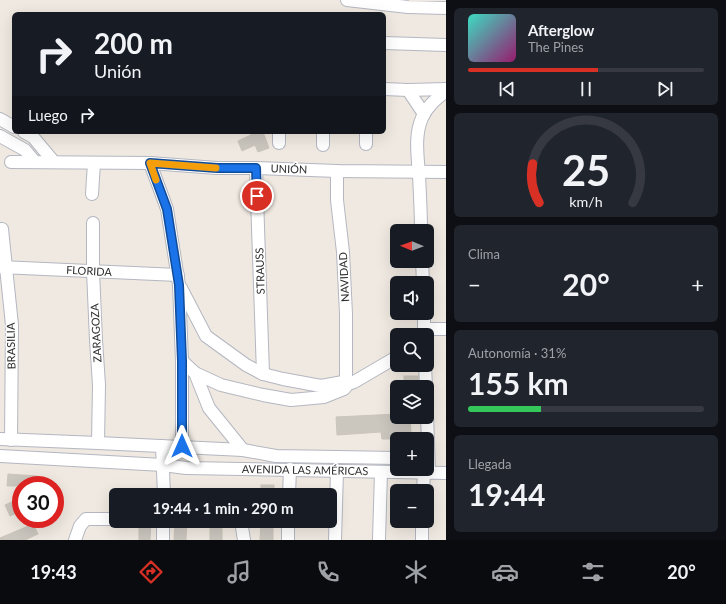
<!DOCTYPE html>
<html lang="es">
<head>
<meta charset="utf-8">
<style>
	:root { --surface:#171b24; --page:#20242c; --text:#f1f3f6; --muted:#9ea1a6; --line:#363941; --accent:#d93025 }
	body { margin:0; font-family:Lato,sans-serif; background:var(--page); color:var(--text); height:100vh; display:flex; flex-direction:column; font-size:15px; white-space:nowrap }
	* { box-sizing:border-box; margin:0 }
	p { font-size:13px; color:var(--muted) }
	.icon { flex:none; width:22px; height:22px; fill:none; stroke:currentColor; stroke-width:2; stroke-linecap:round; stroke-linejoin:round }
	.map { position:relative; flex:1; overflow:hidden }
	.panel { display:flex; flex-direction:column; gap:8px; padding:8px; background:#0d0f14; width:280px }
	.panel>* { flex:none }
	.hud { position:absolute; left:12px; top:12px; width:374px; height:122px; border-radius:6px; box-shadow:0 4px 16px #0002; background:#171b24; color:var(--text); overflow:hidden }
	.needle { width:26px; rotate:271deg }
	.fabs { position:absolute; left:390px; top:224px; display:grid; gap:8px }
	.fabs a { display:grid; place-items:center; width:44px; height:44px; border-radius:6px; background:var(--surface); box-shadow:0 4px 16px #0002; font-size:20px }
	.speed { position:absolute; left:12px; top:476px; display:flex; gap:8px; font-size:20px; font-weight:700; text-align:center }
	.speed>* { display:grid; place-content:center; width:52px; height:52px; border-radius:50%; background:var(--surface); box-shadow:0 4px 16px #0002; line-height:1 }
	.speed .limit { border:6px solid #d22; background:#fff; color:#111 }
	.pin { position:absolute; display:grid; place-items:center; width:34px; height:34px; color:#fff; margin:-17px; border:2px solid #fff; border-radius:50%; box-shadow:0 1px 4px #0007 }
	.me { position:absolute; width:44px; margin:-22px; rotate:0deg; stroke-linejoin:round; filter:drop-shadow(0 0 3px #0008) }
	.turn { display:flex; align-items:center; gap:14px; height:84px; padding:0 16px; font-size:18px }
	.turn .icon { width:52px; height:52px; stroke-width:2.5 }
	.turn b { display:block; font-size:28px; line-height:34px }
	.then { display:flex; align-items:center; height:38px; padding:0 16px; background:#0003; gap:8px; font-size:15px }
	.big { font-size:30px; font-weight:700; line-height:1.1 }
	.panel .tile { flex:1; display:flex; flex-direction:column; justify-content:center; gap:6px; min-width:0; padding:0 14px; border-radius:6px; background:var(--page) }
	.panel .dial { align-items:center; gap:0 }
	.dial svg { height:104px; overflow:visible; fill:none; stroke:var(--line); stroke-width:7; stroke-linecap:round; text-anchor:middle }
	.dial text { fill:var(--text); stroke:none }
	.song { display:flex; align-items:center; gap:12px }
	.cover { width:48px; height:48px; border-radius:6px; background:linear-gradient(135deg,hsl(170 70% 55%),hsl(320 70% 35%)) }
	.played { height:4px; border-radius:2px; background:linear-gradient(90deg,var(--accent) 55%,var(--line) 55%) }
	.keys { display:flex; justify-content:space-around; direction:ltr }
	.heat { display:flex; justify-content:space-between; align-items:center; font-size:22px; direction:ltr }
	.charge { height:6px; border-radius:3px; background:linear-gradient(90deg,#34c759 31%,var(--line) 0) }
	.trip { position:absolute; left:109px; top:488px; width:228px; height:40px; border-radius:6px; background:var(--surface); box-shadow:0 4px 16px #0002; font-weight:700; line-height:40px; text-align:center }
	.tabs { display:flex; height:64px; justify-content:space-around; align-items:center; background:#090b0e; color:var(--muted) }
	.tabs .icon { width:28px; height:28px }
	.tabs .active { color:var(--accent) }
	.tabs b { font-size:18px; color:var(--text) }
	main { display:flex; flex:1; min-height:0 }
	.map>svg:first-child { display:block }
</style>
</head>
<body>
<main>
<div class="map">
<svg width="446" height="540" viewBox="0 0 446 540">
	<rect width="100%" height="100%" fill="#efe9e1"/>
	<g fill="#cbc7bf" stroke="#cbc5ba">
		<path d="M250 132H263L269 148 258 152 255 145 242 151 238 141 251 135Z"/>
		<rect x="404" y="376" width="14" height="11"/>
		<path d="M397 414V417H410L411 432 391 433V439H382L381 432 337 435 336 417Z"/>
		<path d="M8 474 37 476 36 485H21V486H7Z"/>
		<rect x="261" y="485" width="13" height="10"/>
		<path d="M21 498V511L10 516 5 505Z"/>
		<path d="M139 521H151L150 540H139Z"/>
		<path d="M175 521H187L186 540H174Z"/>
		<rect x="210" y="521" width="12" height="19"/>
		<path d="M261 521H273V540H260Z"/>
		<path d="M33 524 38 534 25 540H0V538Z"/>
	</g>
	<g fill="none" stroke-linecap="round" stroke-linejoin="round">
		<defs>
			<g id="minor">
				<path d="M347 0 408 7 446 8"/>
				<path d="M384 43 446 45"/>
				<path d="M384 89 408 90 446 89"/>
				<path d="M408 90 424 114"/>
				<path d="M0 119 14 127"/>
				<path d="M24 132 33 137 54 162"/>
				<path d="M279 132V143"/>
				<path d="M323 132V145"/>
				<path d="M366 132V144"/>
				<path d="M0 136 25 150 35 162"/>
				<path d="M11 162 150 163 217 168H256L337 171 446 172"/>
				<path d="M150 163 167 209 179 285 182 361V446"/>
				<path d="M256 168 263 374"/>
				<path d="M337 171V200L343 252 346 314V379L348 384"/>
				<path d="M92 194 94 163"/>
				<path d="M93 223V271L96 340 99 385 98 443"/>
				<path d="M2 229 12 325 11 440"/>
				<path d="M421 231C421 213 420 194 419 176 418 157 414 136 422 118 427 106 436 99 446 91"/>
				<path d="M422 261 423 283"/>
				<path d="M0 267 178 275"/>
				<path d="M181 288 206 336 246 365 263 374 283 379 321 386 343 382 348 384"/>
				<path d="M424 313V335"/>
				<path d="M424 329H446"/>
				<path d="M182 361 195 373 221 385 263 395 291 400 324 397 344 389 348 384 354 382 395 358H397"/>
				<path d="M425 365 426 387"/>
				<path d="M195 373 209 408 243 450"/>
				<path d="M427 414 429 473"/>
				<path d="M0 439 98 443 243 450 276 456 397 458"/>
				<path d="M162 446 164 495"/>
				<path d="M0 456 163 465 186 468 446 473"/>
				<path d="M423 491 424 472"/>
				<path d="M289 495 290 469"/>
				<path d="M241 521 244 540"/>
				<path d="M75 540 80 526 86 519H116"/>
				<path d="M163 540V521"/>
				<path d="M288 540V521"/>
				<path d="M335 540 337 471"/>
				<path d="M379 540 381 472"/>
				<path d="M422 540V521"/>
			</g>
		</defs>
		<use href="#minor" stroke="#b4b7c1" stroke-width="14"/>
		<use href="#minor" stroke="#fff" stroke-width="12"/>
	</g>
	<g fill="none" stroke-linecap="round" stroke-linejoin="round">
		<defs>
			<path id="route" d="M182 446V361L179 285 167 209 150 163 217 168H256L257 196"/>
		</defs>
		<use href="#route" stroke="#114b97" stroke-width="10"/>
		<use href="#route" stroke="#1a73e8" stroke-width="7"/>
		<path stroke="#f59e0b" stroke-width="7" d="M156 180 150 163 216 168"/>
	</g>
	<g text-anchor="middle" stroke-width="3" stroke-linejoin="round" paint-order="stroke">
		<g font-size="11" fill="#2e2e2e" stroke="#fff">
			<text transform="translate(289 169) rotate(2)" y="4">UNIÓN</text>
			<text transform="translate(89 271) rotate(3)" y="4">FLORIDA</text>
			<text transform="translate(260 271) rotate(-92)" y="4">STRAUSS</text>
			<text transform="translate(344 277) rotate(-93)" y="4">NAVIDAD</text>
			<text transform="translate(96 333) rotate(-93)" y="4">ZARAGOZA</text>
			<text transform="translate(11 346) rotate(-91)" y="4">BRASILIA</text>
			<text transform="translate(305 470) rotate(1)" y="4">AVENIDA LAS AMÉRICAS</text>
		</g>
	</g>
</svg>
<div class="fabs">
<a><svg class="needle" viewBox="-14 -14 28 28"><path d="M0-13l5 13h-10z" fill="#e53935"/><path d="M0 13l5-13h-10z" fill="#9ea1a6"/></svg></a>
<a><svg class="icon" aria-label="sound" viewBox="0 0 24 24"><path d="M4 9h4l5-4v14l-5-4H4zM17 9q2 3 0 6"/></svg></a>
<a><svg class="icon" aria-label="search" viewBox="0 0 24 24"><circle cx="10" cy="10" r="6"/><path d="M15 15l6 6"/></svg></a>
<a><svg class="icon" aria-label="layers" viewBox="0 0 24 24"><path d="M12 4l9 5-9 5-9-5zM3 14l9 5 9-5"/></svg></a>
<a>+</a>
<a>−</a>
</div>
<div class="speed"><div class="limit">30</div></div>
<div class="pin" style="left:257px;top:196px;background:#d93025"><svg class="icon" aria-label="arrive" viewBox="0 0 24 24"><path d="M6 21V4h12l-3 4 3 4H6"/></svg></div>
<svg class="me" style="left:182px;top:446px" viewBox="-20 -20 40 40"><path d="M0-17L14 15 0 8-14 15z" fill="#1a73e8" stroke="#fff" stroke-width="4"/></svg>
<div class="trip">19:44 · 1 min · 290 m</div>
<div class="hud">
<div class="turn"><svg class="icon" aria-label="right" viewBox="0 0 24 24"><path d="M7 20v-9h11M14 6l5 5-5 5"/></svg><div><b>200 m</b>Unión</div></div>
<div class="then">Luego<svg class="icon" aria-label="right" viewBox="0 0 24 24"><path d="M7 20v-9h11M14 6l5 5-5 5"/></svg></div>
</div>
</div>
<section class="panel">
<div class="tile">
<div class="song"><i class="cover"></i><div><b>Afterglow</b><p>The Pines</p></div></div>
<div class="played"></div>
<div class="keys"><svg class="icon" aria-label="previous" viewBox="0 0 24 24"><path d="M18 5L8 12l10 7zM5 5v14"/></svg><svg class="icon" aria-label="pause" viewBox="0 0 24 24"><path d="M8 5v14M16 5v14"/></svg><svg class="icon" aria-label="next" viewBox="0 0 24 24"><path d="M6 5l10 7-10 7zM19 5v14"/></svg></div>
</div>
<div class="tile dial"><svg viewBox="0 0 100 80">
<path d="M14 69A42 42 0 1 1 86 69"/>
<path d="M14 69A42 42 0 0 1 9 39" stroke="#d93025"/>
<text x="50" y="56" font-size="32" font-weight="700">25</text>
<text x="50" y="72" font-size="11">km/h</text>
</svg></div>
<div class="tile"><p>Clima</p>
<div class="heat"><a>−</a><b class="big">20°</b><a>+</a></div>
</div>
<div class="tile"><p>Autonomía · 31%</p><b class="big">155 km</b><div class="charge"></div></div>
<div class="tile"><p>Llegada</p><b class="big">19:44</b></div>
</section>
</main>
<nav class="tabs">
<b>19:43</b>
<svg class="icon active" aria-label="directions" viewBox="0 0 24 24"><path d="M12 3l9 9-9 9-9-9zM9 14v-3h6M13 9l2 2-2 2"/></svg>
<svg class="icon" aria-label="music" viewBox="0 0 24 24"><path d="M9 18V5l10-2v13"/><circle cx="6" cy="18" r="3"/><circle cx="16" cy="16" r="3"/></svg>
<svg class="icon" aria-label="phone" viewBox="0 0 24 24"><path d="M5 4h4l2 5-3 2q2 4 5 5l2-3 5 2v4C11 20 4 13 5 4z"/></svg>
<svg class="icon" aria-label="climate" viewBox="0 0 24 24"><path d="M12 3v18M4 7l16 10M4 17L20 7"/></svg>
<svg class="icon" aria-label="car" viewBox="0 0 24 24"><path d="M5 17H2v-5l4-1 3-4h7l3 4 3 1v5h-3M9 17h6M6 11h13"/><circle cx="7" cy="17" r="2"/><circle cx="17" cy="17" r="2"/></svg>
<svg class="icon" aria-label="filters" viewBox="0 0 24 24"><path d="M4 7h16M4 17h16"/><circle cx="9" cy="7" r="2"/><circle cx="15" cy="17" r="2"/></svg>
<b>20°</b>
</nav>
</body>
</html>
